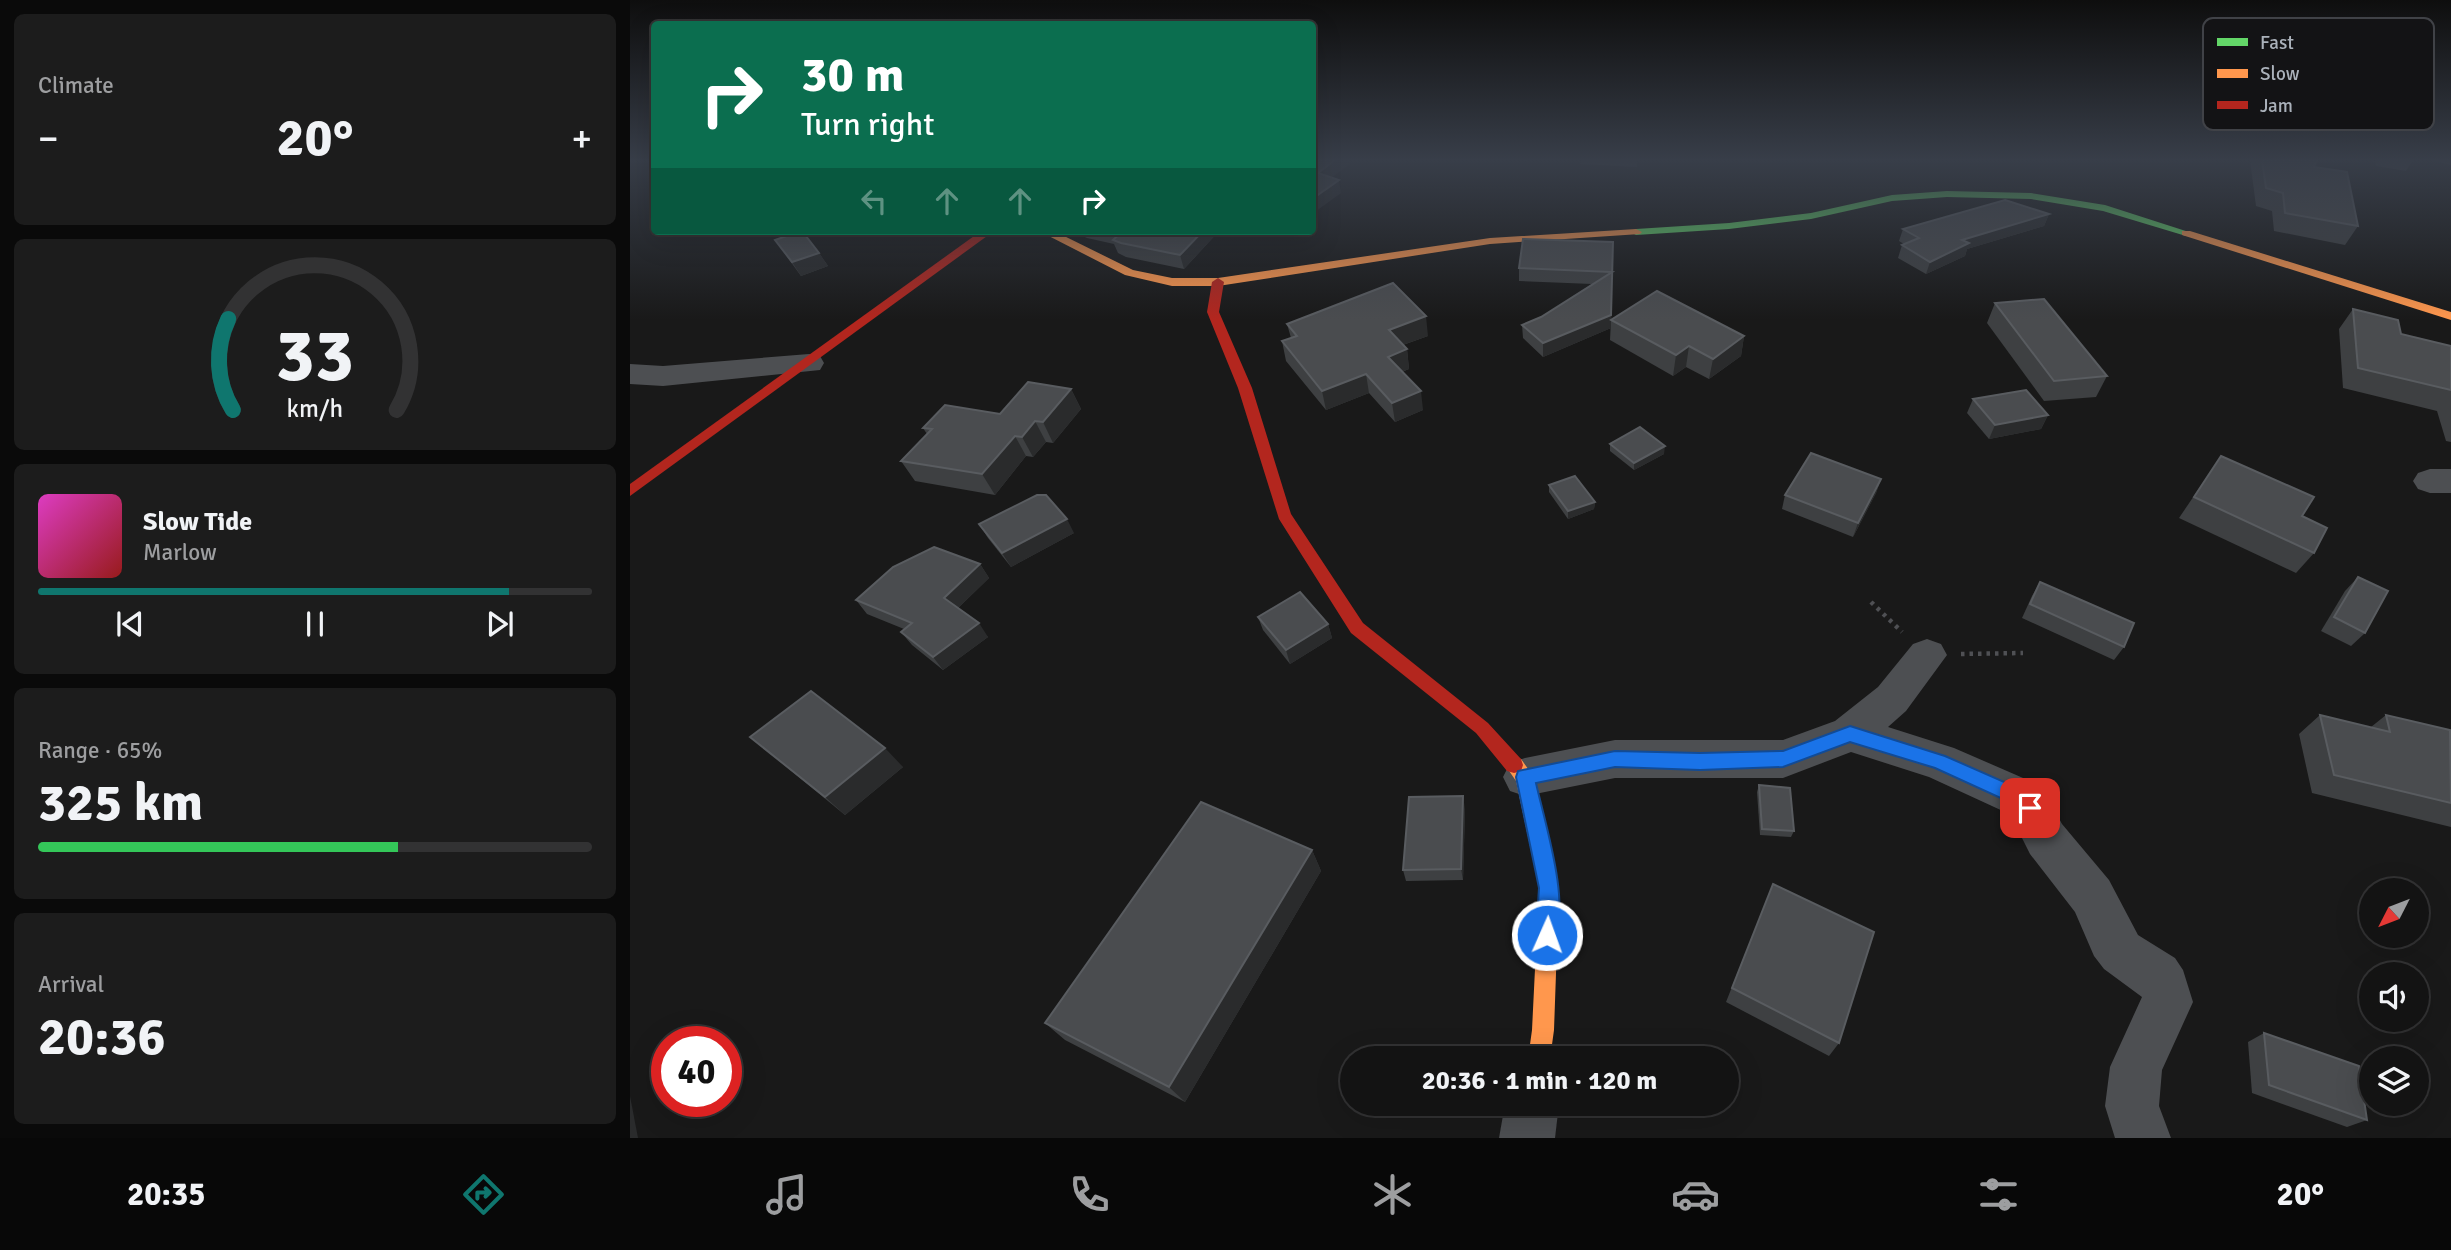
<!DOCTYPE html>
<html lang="en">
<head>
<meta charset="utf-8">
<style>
	:root { --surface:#131313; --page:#1c1c1c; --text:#f1f3f6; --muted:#9d9ea0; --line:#323233; --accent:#0f766e }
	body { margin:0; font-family:Signika,sans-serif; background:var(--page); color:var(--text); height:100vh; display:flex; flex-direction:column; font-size:26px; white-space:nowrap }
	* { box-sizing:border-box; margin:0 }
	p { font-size:23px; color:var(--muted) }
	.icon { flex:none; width:38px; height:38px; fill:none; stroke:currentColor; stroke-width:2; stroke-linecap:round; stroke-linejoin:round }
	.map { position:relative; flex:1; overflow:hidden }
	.panel { display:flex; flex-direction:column; gap:14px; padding:14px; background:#0a0a0a; width:630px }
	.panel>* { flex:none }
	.top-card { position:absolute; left:21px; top:21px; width:665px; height:214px; border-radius:7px; box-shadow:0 7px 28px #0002,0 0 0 2px var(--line); background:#0b6e4f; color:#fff; overflow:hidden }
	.needle { width:46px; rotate:228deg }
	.fabs { position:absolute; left:1729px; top:878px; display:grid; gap:14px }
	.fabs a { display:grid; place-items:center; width:70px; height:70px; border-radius:50%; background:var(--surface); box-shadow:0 7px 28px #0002,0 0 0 2px var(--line); font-size:35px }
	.speed { position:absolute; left:21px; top:1026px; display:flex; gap:14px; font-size:35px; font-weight:700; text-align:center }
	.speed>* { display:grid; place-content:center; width:91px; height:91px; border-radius:50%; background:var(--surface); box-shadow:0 7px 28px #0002,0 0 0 2px var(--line); line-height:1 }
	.speed .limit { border:10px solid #d22; background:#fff; color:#111 }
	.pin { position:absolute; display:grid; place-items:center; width:60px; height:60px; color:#fff; margin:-30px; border-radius:14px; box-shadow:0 4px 10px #0006 }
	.me { position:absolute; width:77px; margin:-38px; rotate:2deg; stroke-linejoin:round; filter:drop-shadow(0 0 5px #0008) }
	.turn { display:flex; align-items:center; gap:24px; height:147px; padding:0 35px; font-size:32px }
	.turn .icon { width:91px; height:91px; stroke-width:2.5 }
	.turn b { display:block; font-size:49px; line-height:60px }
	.lanes { display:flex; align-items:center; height:66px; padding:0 35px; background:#0003; justify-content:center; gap:35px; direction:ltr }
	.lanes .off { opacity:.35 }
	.big { font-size:52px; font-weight:700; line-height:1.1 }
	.panel .tile { flex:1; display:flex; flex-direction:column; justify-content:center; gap:10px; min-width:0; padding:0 24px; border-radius:10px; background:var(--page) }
	.panel .dial { align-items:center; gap:0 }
	.dial svg { height:182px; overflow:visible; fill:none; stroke:var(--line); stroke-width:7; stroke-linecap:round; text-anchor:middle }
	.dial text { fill:var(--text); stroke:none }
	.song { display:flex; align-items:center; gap:21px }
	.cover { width:84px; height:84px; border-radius:10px; background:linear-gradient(135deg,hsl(310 70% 55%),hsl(0 70% 35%)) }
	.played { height:7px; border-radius:4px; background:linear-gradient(90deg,var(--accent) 85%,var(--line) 85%) }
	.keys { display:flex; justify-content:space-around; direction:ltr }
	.heat { display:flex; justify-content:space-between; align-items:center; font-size:38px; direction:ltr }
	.charge { height:10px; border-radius:5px; background:linear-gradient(90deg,#34c759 65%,var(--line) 0) }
	.trip { position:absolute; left:710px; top:1046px; width:399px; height:70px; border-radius:35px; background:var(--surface); box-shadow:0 7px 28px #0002,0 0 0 2px var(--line); font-weight:700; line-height:70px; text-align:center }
	.menu { display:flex; height:112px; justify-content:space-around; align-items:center; background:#080808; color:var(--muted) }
	.menu .icon { width:49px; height:49px }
	.menu .selected { color:var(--accent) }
	.menu b { font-size:32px; color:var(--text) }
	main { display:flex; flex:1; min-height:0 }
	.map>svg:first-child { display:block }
</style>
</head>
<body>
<main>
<section class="panel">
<div class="tile"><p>Climate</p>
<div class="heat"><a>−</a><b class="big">20°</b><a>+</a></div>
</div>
<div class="tile dial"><svg viewBox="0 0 100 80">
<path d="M14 69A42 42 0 1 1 86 69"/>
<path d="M14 69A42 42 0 0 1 12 29" stroke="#0f766e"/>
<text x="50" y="56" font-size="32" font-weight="700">33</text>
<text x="50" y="72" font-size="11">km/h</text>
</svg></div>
<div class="tile">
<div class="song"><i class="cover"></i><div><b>Slow Tide</b><p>Marlow</p></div></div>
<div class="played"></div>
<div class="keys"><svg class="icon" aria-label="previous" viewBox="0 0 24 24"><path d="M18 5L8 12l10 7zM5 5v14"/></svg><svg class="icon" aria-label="pause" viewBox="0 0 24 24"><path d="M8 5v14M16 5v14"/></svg><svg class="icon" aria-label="next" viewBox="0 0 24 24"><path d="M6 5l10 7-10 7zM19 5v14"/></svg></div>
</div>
<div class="tile"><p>Range · 65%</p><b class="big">325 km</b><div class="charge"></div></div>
<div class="tile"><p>Arrival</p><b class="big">20:36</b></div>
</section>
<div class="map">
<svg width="1821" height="1138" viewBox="0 0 1821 1138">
	<rect width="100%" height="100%" fill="#191919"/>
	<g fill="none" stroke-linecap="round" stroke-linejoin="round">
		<g stroke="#4f5054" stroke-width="4.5" stroke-dasharray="3.5 5" stroke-linecap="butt">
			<path d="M1241 602 1272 632"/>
			<path d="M1331 654 1393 653"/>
		</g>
		<g fill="#4d4f52" fill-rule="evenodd">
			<path d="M179 354 190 356 194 363 190 370 33 386 0 384V364L33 366Z"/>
			<path d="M1800 469H1821V493H1800L1788 489 1783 481 1788 473Z"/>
			<path d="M1297 639 1311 644 1317 655 1276 711 1258 727 1324 748 1407 784 1416 794 1432 824 1479 880 1508 935 1545 958 1553 970 1563 1002 1532 1070 1529 1106 1541 1138H1485L1475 1106 1480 1067 1512 997 1474 969 1464 956 1445 912 1400 854 1384 822 1375 812 1299 777 1221 752 1153 778H985L895 796 880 791 873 777 880 763 895 758 985 740H1153L1205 721 1248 687 1283 644Z"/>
			<path d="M875 1104H929L925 1138H869Z"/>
		</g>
		<path fill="#63d668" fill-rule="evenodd" d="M1317 191 1401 193 1475 205 1562 233 1556 236 1473 211 1401 199 1317 197 1262 201 1181 219 1099 229 1006 235 1000 232 1006 229 1099 223 1181 213 1262 195Z"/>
		<g fill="#ff974d" fill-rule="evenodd">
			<path d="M1006 229 1012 232 1010 234 860 244 588 286H542L495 275 409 231H424L503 270 542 278H588L860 238Z"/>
			<path d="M1552 231H1560L1821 312V320L1552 235Z"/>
			<path d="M884 757 891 759 904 777 929 888 924 1030 920 1059H898L902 1030 909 888 886 781 875 765 877 759Z"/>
		</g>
		<g fill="#b3261e" fill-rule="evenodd">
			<path d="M351 231H364L0 496V484Z"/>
			<path d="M588 278 594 282 589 312 622 388 661 514 733 623 858 723 891 759 893 765 891 771 884 773 877 771 846 733 721 633 649 519 608 388 577 312 582 282Z"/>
		</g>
	</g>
	<g fill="#3e4042">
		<path d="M951 160H1007V167L950 164Z"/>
		<path d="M1620 160H1687L1684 167 1728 226 1715 245 1644 231 1642 211 1626 206Z"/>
		<path d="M1745 160H1783L1776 171 1746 166Z"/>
		<path d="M1800 160H1821V165Z"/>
		<path d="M1419 214 1414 226 1337 249 1335 256 1296 274 1268 258 1272 245 1274 244 1269 241 1273 229Z"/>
		<path d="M442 231H589L554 269 496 257 488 253 484 244 457 238Z"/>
		<path d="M145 240 189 253 198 266 171 276Z"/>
		<path d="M983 242 981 328 913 357 893 338 892 325 911 317 962 284 889 281V268Z"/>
		<path d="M1365 303 1477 376 1466 397 1414 401 1357 323Z"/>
		<path d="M1723 309 1771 334 1821 346V442L1816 441 1807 411 1713 388 1709 329Z"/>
		<path d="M981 320 1114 336 1111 356 1079 379 1056 367 1043 376 980 340Z"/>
		<path d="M657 324 798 336 773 345 777 349 779 369 772 372 793 410 765 422 739 393 696 410 656 361 652 341 661 338Z"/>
		<path d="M441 389 451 409 423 443 416 442 403 457 396 456 365 495 285 481 271 461 297 434 293 428 370 414Z"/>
		<path d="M1343 399 1418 415 1411 429 1359 439 1337 413Z"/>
		<path d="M980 444 1034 454 1004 470 980 451Z"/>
		<path d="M1591 456 1672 516 1684 553 1666 573 1549 518Z"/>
		<path d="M1251 479 1246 493 1223 537 1152 509 1155 495Z"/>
		<path d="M919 485 965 502 964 509 938 519 919 492Z"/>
		<path d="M349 524 444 533 381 567 358 538Z"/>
		<path d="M350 564 359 578 328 608 358 637 313 670 282 645 271 632 274 629 237 614 226 600Z"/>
		<path d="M1728 577 1735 633 1721 646 1691 631 1715 591Z"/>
		<path d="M1410 582 1494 647 1484 660 1392 618 1402 596Z"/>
		<path d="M628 617 698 624 702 638 660 664 633 630Z"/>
		<path d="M1690 715 1741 727 1756 715 1821 732V827L1682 793 1669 734Z"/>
		<path d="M120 737 273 767 215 815Z"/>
		<path d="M1129 785 1164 831 1161 837 1130 835 1127 792Z"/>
		<path d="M835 809 833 880 776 881 773 870Z"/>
		<path d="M682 850 691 871 555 1102 435 1040 415 1023Z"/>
		<path d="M1143 884 1209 1043 1199 1056 1096 1002Z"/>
		<path d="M1634 1033 1737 1120 1717 1127 1622 1093 1618 1042Z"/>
	</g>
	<g fill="#2a2b2c">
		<path d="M705 160H720V164L690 186 688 173Z"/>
		<path d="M709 180 711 193 682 214V199Z"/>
		<path d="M1419 214 1414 226 1337 249 1335 256 1296 274 1300 262 1332 240Z"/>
		<path d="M573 231H589L554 269 550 255Z"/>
		<path d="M189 253 198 266 171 276 162 262Z"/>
		<path d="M981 315V328L913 357V343Z"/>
		<path d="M796 316 798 336 761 349 759 330Z"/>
		<path d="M1114 336 1111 356 1079 379 1083 359Z"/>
		<path d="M1059 346 1056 367 1043 376 1046 355Z"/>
		<path d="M777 349 779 369 760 376 758 357Z"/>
		<path d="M736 374 739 393 696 410 692 391Z"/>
		<path d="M441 389 451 409 423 443 413 422Z"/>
		<path d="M791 391 793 410 765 422 762 403Z"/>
		<path d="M1418 415 1411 429 1359 439 1365 425Z"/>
		<path d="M405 421 416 442 403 457 392 437Z"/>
		<path d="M385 436 396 456 365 495 352 474Z"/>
		<path d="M1035 446 1034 454 1004 470V463Z"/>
		<path d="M1251 479 1246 493 1223 537 1228 523Z"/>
		<path d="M965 502 964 509 938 519V511Z"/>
		<path d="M437 519 444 533 381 567 372 553Z"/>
		<path d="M350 564 359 578 324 612 314 598Z"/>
		<path d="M349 623 358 637 313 670 303 657Z"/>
		<path d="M698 624 702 638 660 664 656 650Z"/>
		<path d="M255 748 273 767 215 815 195 797Z"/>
		<path d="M833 796 835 809 833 880 831 869Z"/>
		<path d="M682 850 691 871 555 1102 539 1087Z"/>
		<path d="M0 1096 8 1138H0Z"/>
	</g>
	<g fill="#4a4c4f" stroke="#595c60" stroke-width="2">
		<path d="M682 160H705L688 173 709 180 682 199Z"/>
		<path d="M1632 160H1687L1684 167 1717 172 1728 226 1655 213 1653 193 1636 188Z"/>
		<path d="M1375 200 1419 214 1332 240 1339 243 1300 262 1272 245 1289 238 1273 229Z"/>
		<path d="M171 231H172L189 253 162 262 145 240Z"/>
		<path d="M483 231H573L550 255 491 243 483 240 491 233Z"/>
		<path d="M893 239 983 242 981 315 913 343 892 325 911 317 982 272 889 268Z"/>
		<path d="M763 283 796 316 759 330 777 349 758 357 791 391 762 403 736 374 692 391 652 341 667 336 657 324Z"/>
		<path d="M1027 291 1114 336 1083 359 1059 346 1046 355 981 320Z"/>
		<path d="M1414 299 1477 376 1424 381 1365 303Z"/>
		<path d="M1723 309 1768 320 1771 334 1821 346V390L1728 368Z"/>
		<path d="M398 382 441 389 413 422 405 421 392 437 385 436 352 474 271 461 302 429 293 428 315 405 370 414Z"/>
		<path d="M1396 390 1418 415 1365 425 1343 399Z"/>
		<path d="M1010 427 1035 446 1004 463 980 444Z"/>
		<path d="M1181 453 1251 479 1228 523 1155 495Z"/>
		<path d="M1591 456 1684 497 1672 516 1697 528 1684 553 1564 497Z"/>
		<path d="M945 476 965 502 938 511 919 485Z"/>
		<path d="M407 495H416L437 519 372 553 349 524Z"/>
		<path d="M304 547 350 564 314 598 349 623 303 657 271 632 282 623 226 600 263 567Z"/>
		<path d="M1728 577 1758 591 1735 633 1704 617Z"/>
		<path d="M1410 582 1504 623 1494 647 1400 604Z"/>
		<path d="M670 592 698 624 656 650 628 617Z"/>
		<path d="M181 691 255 748 195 797 120 737Z"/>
		<path d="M1690 715 1760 732 1756 715 1820 730 1821 803 1704 775Z"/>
		<path d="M1129 785 1160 788 1164 831 1132 829Z"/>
		<path d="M833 796 831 869 773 870 779 797Z"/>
		<path d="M571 802 682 850 539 1087 415 1023Z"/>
		<path d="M1143 884 1244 932 1209 1043 1102 988Z"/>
		<path d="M1634 1033 1729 1066 1737 1120 1639 1085Z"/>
	</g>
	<linearGradient id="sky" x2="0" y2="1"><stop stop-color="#0e0e0e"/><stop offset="0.5" stop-color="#383e49"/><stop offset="1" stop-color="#383e49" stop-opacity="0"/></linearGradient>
	<rect width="1821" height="320" fill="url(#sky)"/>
	<path fill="#1a73e8" stroke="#114b97" stroke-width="2" d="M1220 726 1315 756 1397 792 1410 808 1407 814 1400 817 1393 814 1384 804 1305 768 1220 742 1153 767 1070 770 985 767 906 783C915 824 941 903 924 943L917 946 910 943 906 935 909 888 886 777 888 771 985 751 1070 753 1153 751Z"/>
	<rect x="1573" y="18" width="231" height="112" rx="10" fill="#131315" stroke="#404247" stroke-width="2"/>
	<rect x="1587" y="38" width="31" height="8" fill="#63d668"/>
	<rect x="1587" y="69" width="31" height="9" fill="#ff974d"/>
	<rect x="1587" y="101" width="31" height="8" fill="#b3261e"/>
	<g font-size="19" fill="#aab1ba">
		<text x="1630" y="49">Fast</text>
		<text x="1630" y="80">Slow</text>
		<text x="1630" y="112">Jam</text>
	</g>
</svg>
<div class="fabs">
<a><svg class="needle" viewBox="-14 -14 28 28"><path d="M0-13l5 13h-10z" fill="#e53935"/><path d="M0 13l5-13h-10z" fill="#9d9ea0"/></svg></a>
<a><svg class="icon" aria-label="sound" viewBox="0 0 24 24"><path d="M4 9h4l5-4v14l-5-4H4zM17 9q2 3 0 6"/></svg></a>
<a><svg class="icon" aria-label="layers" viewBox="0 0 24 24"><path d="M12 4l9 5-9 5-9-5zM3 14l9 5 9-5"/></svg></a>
</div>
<div class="speed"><div class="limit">40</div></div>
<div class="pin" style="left:1400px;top:808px;background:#d93025"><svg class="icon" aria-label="arrive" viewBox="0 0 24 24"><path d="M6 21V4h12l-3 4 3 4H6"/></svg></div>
<svg class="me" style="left:917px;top:935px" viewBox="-20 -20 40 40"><circle r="17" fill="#1a73e8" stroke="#fff" stroke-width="3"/><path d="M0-11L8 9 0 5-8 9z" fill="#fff"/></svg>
<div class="trip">20:36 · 1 min · 120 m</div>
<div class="top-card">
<div class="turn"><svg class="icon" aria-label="right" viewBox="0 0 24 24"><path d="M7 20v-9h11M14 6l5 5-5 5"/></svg><div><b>30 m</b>Turn right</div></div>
<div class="lanes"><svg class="icon off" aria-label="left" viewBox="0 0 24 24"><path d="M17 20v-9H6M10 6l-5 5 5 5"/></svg><svg class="icon off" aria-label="ahead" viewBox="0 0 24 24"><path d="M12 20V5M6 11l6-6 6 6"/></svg><svg class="icon off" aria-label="ahead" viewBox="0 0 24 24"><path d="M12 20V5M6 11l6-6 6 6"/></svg><svg class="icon" aria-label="right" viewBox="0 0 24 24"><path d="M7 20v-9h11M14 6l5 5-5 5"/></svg></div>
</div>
</div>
</main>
<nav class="menu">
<b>20:35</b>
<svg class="icon selected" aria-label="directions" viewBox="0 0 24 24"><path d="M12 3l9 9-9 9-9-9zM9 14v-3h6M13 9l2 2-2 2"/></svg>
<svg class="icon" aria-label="music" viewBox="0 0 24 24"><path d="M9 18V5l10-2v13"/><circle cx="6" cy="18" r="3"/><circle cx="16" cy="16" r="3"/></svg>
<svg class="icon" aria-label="phone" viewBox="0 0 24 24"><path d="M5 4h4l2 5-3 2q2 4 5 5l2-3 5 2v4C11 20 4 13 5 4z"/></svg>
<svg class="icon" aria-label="climate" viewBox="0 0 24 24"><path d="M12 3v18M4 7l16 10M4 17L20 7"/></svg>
<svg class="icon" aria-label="car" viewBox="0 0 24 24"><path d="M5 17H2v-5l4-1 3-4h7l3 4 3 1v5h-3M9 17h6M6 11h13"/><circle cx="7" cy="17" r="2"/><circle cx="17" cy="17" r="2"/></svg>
<svg class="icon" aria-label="filters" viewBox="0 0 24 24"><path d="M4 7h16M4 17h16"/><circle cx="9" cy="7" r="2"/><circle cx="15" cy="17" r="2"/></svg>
<b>20°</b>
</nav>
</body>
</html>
